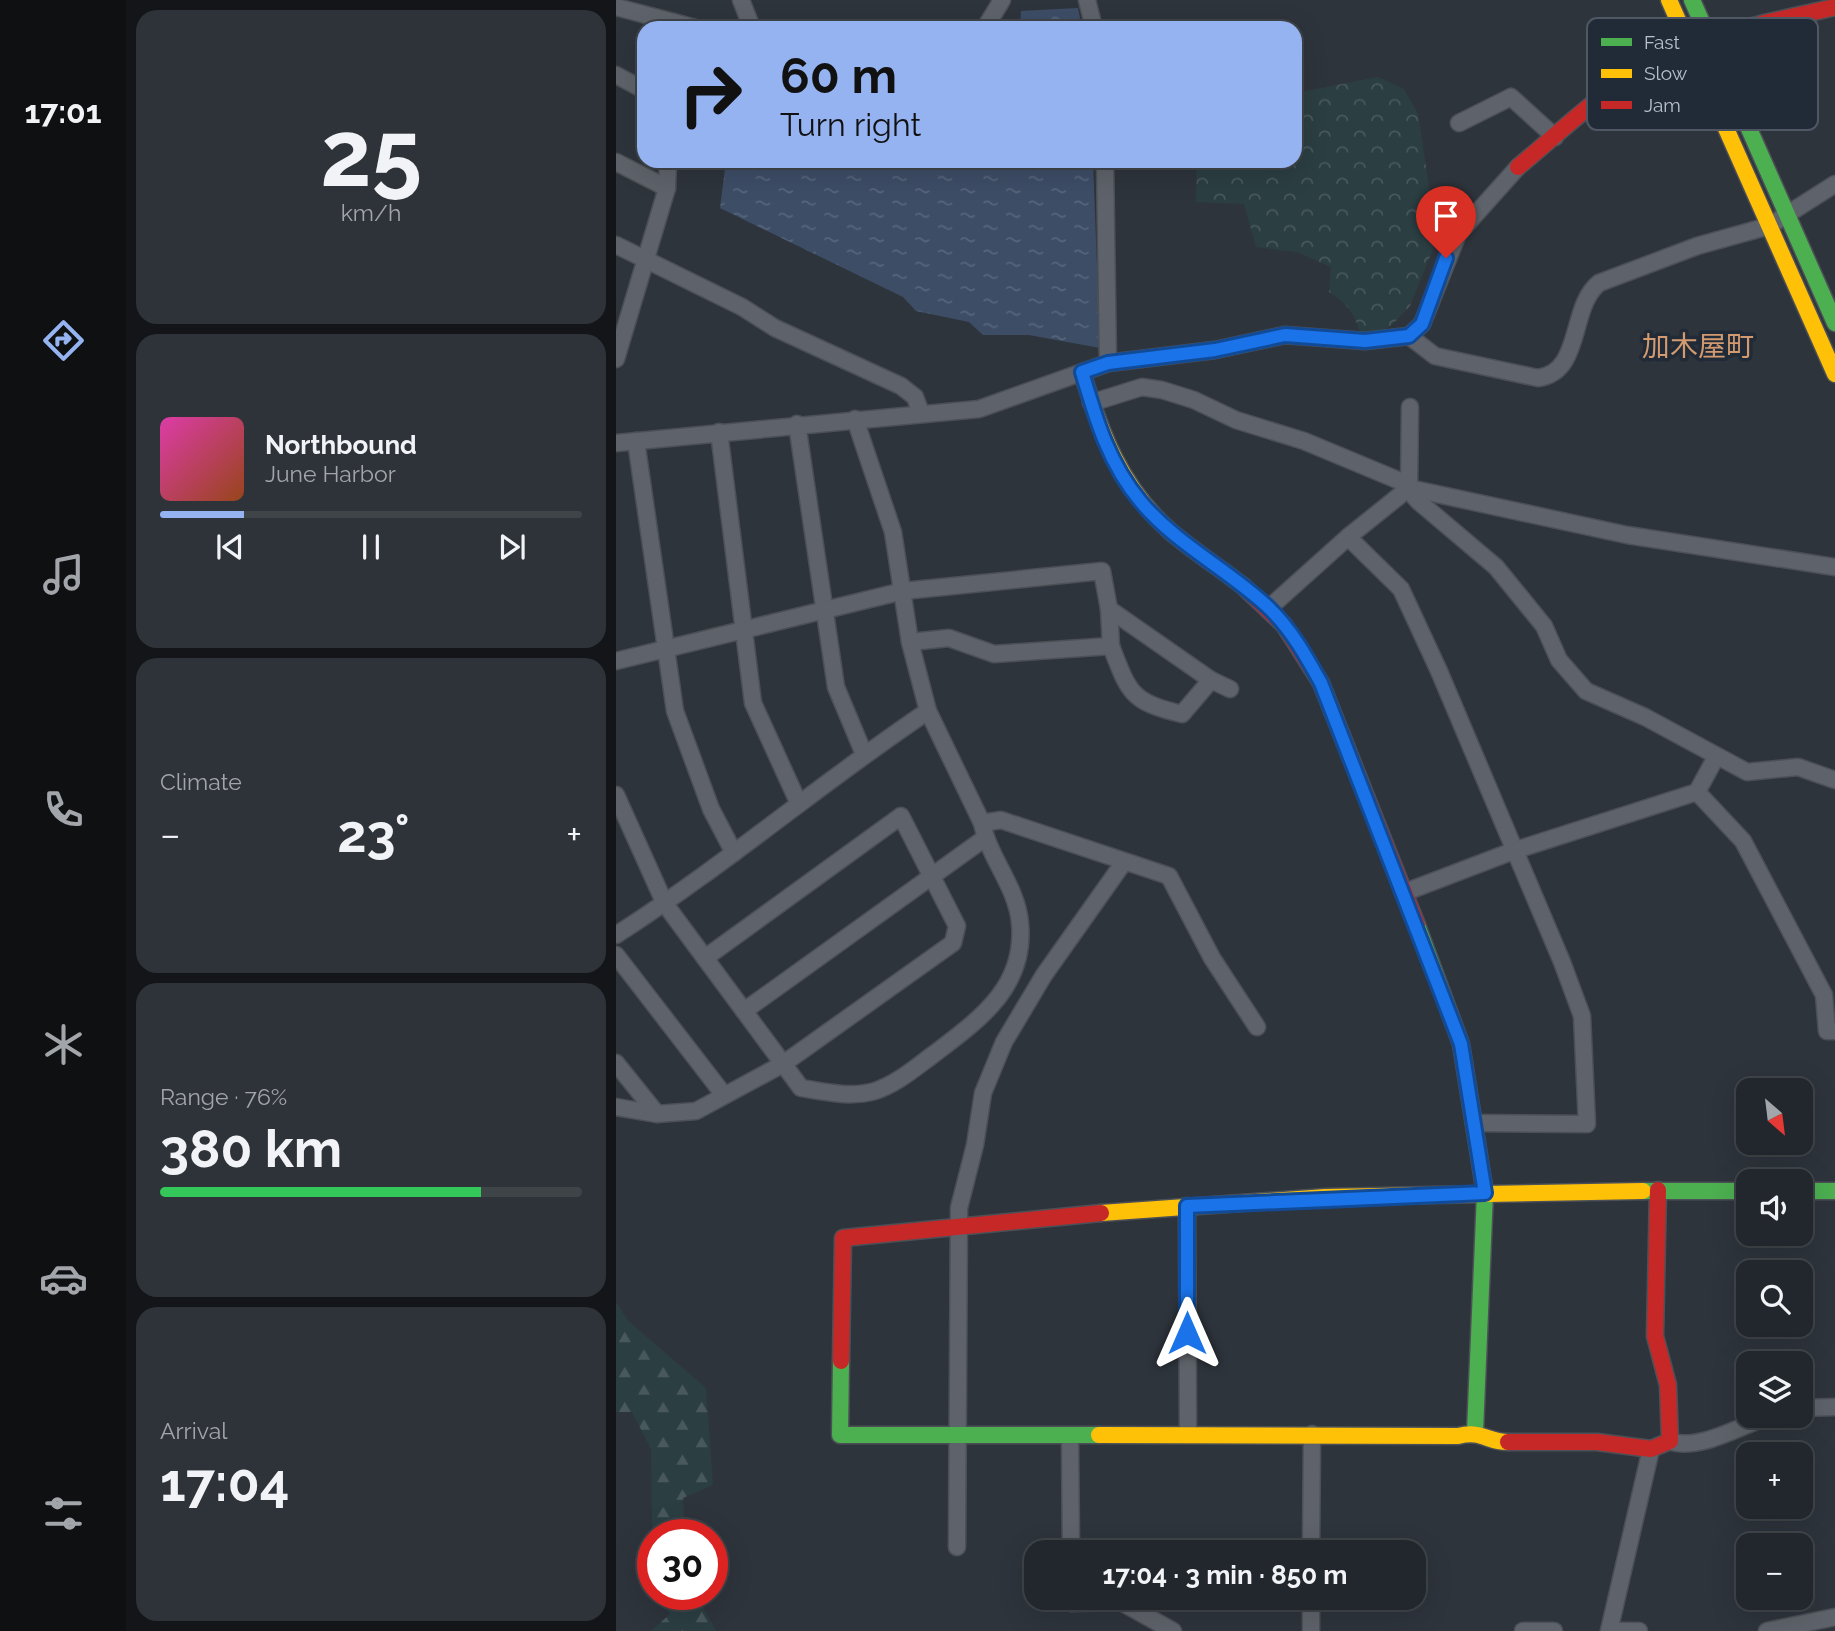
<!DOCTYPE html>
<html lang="en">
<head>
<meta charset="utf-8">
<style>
	:root { --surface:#22272d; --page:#2e3339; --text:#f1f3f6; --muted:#a2a5aa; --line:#3f4449; --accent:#95b2f1 }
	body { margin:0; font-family:Raleway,"Noto Sans JP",sans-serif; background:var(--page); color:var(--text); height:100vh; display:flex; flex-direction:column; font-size:26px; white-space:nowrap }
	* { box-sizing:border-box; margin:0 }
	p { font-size:23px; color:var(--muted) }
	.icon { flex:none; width:38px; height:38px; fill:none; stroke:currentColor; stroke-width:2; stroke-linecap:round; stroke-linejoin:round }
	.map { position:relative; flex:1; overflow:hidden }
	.panel { display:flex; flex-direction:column; gap:10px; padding:10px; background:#131519; width:490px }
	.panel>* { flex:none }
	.hud { position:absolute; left:21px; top:21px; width:665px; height:147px; border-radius:21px; box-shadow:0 7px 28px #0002,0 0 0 2px var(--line); background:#95b2f1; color:#111; overflow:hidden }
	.needle { width:46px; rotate:152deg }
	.tools { position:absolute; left:1120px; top:1078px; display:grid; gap:14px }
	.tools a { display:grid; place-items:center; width:77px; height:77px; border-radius:14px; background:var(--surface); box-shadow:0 7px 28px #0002,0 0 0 2px var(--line); font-size:35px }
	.speed { position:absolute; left:21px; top:1519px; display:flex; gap:14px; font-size:35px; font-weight:700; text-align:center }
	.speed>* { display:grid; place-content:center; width:91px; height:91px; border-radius:50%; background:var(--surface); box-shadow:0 7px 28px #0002,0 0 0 2px var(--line); line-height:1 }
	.speed .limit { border:10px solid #d22; background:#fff; color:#111 }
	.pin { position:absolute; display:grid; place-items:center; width:60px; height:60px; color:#fff; margin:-72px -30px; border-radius:50% 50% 50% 0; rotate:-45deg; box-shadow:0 0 7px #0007 }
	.pin .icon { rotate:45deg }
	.me { position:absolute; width:77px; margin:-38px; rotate:0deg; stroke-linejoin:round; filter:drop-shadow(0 0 5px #0008) }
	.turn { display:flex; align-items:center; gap:24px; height:147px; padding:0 28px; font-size:32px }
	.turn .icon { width:91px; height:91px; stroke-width:2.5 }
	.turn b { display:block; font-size:49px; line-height:60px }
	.big { font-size:52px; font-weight:700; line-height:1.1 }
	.panel .card { flex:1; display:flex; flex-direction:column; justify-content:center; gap:10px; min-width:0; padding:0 24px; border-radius:21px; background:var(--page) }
	.panel .dial { align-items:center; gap:0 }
	.dial b { font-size:91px; line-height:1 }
	.song { display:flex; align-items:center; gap:21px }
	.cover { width:84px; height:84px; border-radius:10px; background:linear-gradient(135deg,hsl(320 70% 55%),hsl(20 70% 35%)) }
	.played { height:7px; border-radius:4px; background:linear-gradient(90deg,var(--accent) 20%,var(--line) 20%) }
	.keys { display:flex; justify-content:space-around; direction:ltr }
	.heat { display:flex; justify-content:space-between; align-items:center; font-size:38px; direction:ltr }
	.charge { height:10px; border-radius:5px; background:linear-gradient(90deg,#34c759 76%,var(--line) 0) }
	.trip { position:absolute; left:408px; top:1540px; width:402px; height:70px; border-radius:21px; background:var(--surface); box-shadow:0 7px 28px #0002,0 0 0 2px var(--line); font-weight:700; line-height:70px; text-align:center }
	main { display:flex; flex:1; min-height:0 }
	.tabs { display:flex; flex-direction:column; width:126px; justify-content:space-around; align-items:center; background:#0e1012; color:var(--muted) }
	.tabs .icon { width:49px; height:49px }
	.tabs .selected { color:var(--accent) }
	.tabs b { font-size:32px; color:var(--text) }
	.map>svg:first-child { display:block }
</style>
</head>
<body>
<main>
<nav class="tabs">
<b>17:01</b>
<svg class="icon selected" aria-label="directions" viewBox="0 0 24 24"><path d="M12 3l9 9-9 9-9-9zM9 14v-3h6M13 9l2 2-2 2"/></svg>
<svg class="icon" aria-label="music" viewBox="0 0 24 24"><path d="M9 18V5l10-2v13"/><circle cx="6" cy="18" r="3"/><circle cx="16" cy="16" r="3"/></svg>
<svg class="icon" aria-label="phone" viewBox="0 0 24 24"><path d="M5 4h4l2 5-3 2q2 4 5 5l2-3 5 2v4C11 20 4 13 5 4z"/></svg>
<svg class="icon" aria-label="climate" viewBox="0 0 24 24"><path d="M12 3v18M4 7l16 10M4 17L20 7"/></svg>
<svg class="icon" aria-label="car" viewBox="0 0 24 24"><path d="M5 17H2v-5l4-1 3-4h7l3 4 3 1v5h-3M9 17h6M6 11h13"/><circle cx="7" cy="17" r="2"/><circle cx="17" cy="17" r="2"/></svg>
<svg class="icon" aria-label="filters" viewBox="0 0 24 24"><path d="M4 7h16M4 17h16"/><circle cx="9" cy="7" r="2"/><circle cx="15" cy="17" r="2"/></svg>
</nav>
<section class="panel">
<div class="card dial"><b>25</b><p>km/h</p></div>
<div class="card">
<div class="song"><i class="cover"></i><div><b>Northbound</b><p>June Harbor</p></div></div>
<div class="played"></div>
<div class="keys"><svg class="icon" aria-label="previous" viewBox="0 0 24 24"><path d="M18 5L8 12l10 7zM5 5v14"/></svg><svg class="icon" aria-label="pause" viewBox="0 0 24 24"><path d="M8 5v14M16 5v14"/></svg><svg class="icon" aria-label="next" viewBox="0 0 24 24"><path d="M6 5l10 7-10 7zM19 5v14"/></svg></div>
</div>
<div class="card"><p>Climate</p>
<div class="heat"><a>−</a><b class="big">23°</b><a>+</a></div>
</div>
<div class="card"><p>Range · 76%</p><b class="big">380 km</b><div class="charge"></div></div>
<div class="card"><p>Arrival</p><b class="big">17:04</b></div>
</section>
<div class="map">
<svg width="1219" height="1631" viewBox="0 0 1219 1631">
	<defs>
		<pattern id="forest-firs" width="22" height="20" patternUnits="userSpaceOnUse" patternTransform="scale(1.75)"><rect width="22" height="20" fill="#2b3e42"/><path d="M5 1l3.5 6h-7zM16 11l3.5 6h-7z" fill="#48585c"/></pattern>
		<pattern id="park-crowns" width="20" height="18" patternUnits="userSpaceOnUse" patternTransform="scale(1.75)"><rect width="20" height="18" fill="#2b3e42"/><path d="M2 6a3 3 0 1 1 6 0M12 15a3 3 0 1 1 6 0" fill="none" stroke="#48585c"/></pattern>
		<pattern id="water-ripples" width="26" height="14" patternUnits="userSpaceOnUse" patternTransform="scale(1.75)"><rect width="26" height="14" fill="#3d4d66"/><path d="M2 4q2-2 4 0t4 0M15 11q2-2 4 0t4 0" fill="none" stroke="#57657b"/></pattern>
	</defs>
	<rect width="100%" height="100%" fill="#2e343c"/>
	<g fill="url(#forest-firs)">
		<path d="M0 1302 12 1321 90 1388 97 1485 67 1498 69 1535H37V1585L35 1449 16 1412H0Z"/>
		<path d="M42 1594H80L100 1631H35L54 1614Z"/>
	</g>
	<path fill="url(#park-crowns)" d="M762 77 788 89 802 114 821 239 794 306 775 326 760 333H744C739 314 730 302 713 292L715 267 681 252 640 247 628 204 580 202 581 161H679V93Z"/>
	<g fill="url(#water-ripples)">
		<path d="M462 8 466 28H404L405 11Z"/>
		<path d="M110 161H477L484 348 413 335H367L353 322 300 311 287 297 104 208Z"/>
	</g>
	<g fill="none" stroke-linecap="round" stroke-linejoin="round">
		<defs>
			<g id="street">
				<path d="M125 0 136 28"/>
				<path d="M471 0 478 28"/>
				<path d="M0 7 57 22V28"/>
				<path d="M57 22 79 28"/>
				<path d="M369 28 386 0"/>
				<path d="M0 75 28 90"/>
				<path d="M843 123 895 97 939 137"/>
				<path d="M489 161 492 363"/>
				<path d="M0 162 51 188"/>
				<path d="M0 245 126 307 159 328 285 386 299 397 305 413"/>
				<path d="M793 336 819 356 922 378C967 372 953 307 983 283L1081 246 1153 226 1219 184"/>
				<path d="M0 359 51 188 52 161"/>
				<path d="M475 403 526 387 546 390 578 400 620 420 688 441 784 481 802 501 880 567 928 626 943 660 970 691 1029 717 1131 772 1182 767 1219 780"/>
				<path d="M181 424 220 687 248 754"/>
				<path d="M103 432 137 703 183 804"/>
				<path d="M20 441 59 711 95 809 118 853"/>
				<path d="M0 443 363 409 492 363 599 350 669 335 749 341 793 336 806 324 842 234 902 167"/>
				<path d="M793 488 1011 535 1219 567"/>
				<path d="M793 488 794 407"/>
				<path d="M732 537 785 589 823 671 946 962 966 1016 971 1124 858 1123"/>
				<path d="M653 608 732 537 793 488"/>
				<path d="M294 642 333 638 378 654 495 646C513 693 515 702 566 714L595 680 614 689"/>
				<path d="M495 646 493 609 595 680"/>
				<path d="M0 661 287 591 486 571 493 609"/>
				<path d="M1081 792 1127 841 1208 995 1211 1031H1219"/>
				<path d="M0 795 49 904 185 1088C209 1092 235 1098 259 1091 281 1084 300 1067 318 1054 364 1019 410 987 404 923 401 887 373 858 366 823L312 711 294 642 277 532 239 419"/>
				<path d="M366 823 385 820 553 876 596 958 641 1027"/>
				<path d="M787 893 897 851 1081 792 1100 757"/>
				<path d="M0 935C108 866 206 782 312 711"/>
				<path d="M0 955 108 1095"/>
				<path d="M128 1011 369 838"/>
				<path d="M0 1063 41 1114"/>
				<path d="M0 1107 41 1114 80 1111 167 1064 337 943 341 926 285 816 89 958"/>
				<path d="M571 1206 572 1434"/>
				<path d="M1185 1408 1219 1407"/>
				<path d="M454 1437 455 1552"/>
				<path d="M1054 1441C1081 1452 1127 1425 1153 1416"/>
				<path d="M341 1547 343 1208 359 1145 367 1093 388 1042 428 975 508 862"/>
				<path d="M695 1552 696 1434"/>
				<path d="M455 1598V1603L505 1602 557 1631"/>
				<path d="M695 1631V1598"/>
				<path d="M907 1631H938"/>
				<path d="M993 1631 1035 1449"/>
				<path d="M998 1631H1023"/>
				<path d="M1151 1631 1219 1617"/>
			</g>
			<g id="fast">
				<path d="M1076 0 1219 323"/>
				<path d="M801 925 845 1044 869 1193 859 1432"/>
				<path d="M1027 1191H1132"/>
				<path d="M1185 1191H1219"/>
				<path d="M225 1361 224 1435H483"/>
			</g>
			<g id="slow">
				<path d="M1053 0 1219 374"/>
				<path d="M466 372C484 432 505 488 554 531 577 551 603 567 627 586"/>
				<path d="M485 1213 710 1197 1027 1191"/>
				<path d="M483 1435 842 1436C867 1430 870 1442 892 1442"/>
			</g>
			<g id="jam">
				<path d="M902 167C948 129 990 87 1043 59 1098 31 1160 21 1219 7"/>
				<path d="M627 586 668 625 705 683 801 925"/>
				<path d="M225 1361 227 1238 485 1213"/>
				<path d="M892 1442H981L1035 1449 1054 1441 1052 1385 1039 1336 1042 1190"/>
			</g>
		</defs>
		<use href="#street" stroke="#4c5056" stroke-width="19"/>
		<use href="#fast" stroke="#4c5056" stroke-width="19"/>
		<use href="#slow" stroke="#4c5056" stroke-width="19"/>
		<use href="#jam" stroke="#4c5056" stroke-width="19"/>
		<use href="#street" stroke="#5e626a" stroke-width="16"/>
		<use href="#fast" stroke="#4caf50" stroke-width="16"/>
		<use href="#slow" stroke="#ffc107" stroke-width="16"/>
		<use href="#jam" stroke="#c62828" stroke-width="16"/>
	</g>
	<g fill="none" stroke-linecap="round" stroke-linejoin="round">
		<defs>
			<path id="route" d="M571 1333V1206L869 1193 845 1044 705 683C690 656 675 629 653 608 613 570 561 545 525 502 493 464 480 420 466 372L492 363 599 350 669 335 749 341 793 336 806 324 830 258"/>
		</defs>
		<use href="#route" stroke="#114b97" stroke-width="18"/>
		<use href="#route" stroke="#1a73e8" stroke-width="12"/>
	</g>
	<g text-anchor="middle" stroke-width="7" stroke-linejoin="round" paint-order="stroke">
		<g font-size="28" fill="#d29a6e" stroke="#212a37">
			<text x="1082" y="356">加木屋町</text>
		</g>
	</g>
	<rect x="971" y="18" width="231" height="112" rx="10" fill="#212a37" stroke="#4f5764" stroke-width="2"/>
	<rect x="985" y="38" width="31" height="8" fill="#4caf50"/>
	<rect x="985" y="69" width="31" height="9" fill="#ffc107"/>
	<rect x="985" y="101" width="31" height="8" fill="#c62828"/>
	<g font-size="19" fill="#b9c0cc">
		<text x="1028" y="49">Fast</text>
		<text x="1028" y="80">Slow</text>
		<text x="1028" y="112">Jam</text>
	</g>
</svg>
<div class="tools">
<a><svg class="needle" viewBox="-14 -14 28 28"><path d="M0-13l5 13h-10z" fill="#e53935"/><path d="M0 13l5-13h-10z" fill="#a2a5aa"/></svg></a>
<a><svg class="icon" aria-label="sound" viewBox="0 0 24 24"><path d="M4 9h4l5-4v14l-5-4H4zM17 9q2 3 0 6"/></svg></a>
<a><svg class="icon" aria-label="search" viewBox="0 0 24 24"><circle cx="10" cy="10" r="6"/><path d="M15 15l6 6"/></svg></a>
<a><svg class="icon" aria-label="layers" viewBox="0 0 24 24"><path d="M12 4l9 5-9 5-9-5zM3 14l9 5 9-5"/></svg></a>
<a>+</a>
<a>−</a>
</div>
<div class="speed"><div class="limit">30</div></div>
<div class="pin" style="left:830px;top:258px;background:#d93025"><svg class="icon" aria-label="arrive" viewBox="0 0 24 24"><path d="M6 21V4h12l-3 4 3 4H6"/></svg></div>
<svg class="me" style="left:571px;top:1333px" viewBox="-20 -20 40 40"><path d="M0-17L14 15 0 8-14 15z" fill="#1a73e8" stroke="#fff" stroke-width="4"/></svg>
<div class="trip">17:04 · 3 min · 850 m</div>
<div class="hud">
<div class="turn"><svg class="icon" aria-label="right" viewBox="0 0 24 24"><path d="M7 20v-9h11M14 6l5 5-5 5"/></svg><div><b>60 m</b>Turn right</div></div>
</div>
</div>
</main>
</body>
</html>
